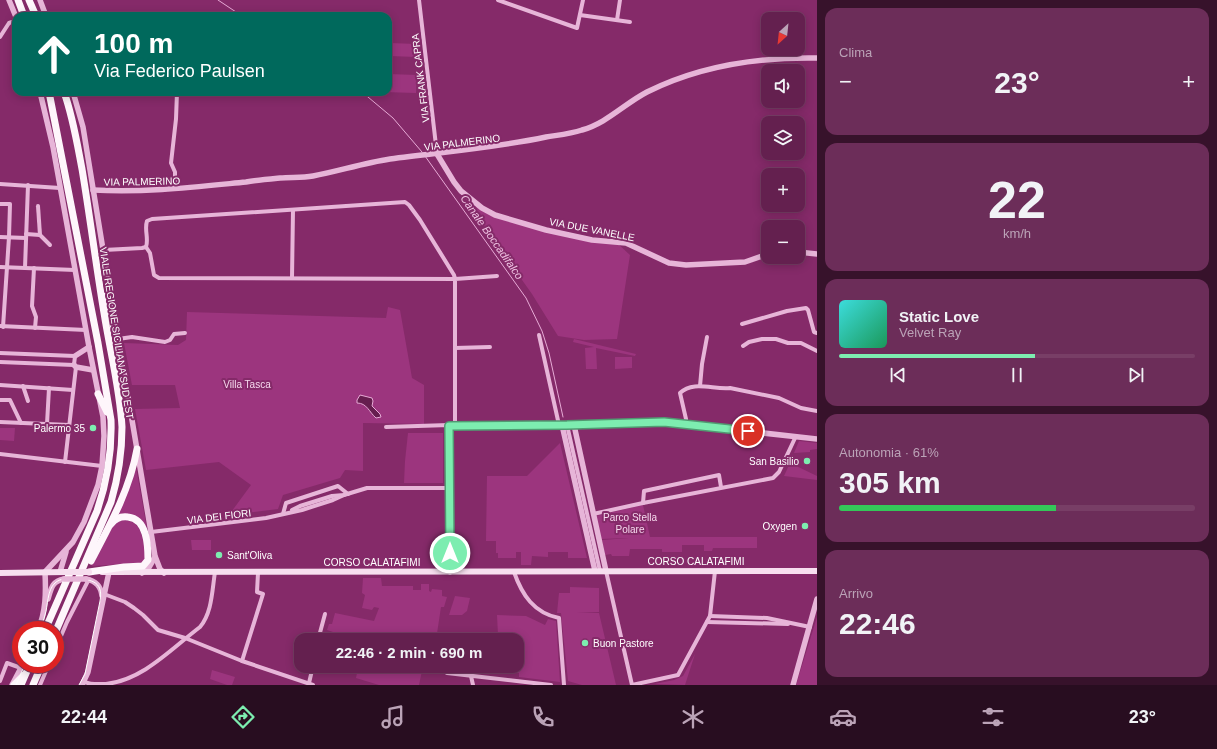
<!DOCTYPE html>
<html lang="it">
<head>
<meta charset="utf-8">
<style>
	:root { --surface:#64204f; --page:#6c2d59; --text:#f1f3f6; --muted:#bba3b7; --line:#783e66; --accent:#7dedb0 }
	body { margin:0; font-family:Helvetica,sans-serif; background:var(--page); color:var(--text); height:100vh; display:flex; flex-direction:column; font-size:15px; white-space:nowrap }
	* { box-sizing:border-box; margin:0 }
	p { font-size:13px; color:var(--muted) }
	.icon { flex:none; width:22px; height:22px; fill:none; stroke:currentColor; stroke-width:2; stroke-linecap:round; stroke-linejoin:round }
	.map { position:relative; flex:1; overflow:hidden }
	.details { display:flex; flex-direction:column; gap:8px; padding:8px; background:#37122b; width:400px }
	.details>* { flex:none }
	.hud { position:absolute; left:12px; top:12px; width:380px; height:84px; border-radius:12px; box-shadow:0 2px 10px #0003,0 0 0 1px var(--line); background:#00695c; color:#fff; overflow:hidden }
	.needle { width:26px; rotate:207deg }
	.controls { position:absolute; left:761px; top:12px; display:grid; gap:8px }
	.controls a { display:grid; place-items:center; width:44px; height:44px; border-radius:8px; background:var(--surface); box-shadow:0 2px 10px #0003,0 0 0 1px var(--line); font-size:20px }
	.speed { position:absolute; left:12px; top:621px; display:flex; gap:8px; font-size:20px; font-weight:700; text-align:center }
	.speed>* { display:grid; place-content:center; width:52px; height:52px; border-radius:50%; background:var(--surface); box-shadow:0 2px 10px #0003,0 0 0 1px var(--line); line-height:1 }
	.speed .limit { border:6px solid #d22; background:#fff; color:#111 }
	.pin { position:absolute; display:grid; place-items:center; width:34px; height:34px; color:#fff; margin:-17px; border:2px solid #fff; border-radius:50%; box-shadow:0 1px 4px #0007 }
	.me { position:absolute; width:44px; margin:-22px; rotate:0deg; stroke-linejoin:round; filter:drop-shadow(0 0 3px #0008) }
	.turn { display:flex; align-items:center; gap:14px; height:84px; padding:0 16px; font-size:18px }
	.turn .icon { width:52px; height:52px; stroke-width:2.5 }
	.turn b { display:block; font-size:28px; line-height:34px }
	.big { font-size:30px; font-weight:600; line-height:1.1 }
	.details .card { flex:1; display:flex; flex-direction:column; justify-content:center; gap:6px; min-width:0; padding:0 14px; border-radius:12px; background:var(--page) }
	.details .dial { align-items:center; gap:0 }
	.dial b { font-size:52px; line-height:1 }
	.song { display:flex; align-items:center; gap:12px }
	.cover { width:48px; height:48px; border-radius:6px; background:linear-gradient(135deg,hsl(180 70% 55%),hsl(150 70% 35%)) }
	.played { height:4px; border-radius:2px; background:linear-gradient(90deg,var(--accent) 55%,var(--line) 55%) }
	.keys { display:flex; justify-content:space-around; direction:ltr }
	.heat { display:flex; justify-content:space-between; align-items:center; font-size:22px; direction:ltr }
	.charge { height:6px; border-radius:3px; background:linear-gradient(90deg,#34c759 61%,var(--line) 0) }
	.trip { position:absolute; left:294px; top:633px; width:230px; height:40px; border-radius:12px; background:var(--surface); box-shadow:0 2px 10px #0003,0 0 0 1px var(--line); font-weight:600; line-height:40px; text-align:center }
	.tab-bar { display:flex; height:64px; justify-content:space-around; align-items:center; background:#280d20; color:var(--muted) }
	.tab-bar .icon { width:28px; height:28px }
	.tab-bar .current { color:var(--accent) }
	.tab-bar b { font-size:18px; color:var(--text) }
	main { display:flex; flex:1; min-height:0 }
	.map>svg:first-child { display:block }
</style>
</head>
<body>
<main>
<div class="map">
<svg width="817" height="685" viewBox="0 0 817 685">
	<rect width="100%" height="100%" fill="#852a69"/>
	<g fill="#9c357e">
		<path d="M390 43 416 44V57L390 56Z"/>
		<path d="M388 74 417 75 416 93 383 92H388Z"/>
		<path d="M466 201 511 220 617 243 630 255 617 339 584 340 558 336 532 294Z"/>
		<path d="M388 307 400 310 412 378 424 385V424L363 423V471L345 470 340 478 283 495 278 509 229 515 251 485 219 462 146 470 135 409 180 408 175 385H132L124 343 178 345 186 340 187 312 386 318Z"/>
		<path d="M574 339 636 354 635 356 596 348 597 369H586L585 348 594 347 573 342Z"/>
		<path d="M615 357H632V368L615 369Z"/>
		<path d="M0 428H15L14 441 0 440Z"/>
		<path d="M408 433H443V483H404L405 461Z"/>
		<path d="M799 441 817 443V449L810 450V452L794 453Z"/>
		<path d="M560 443 587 558H568V552H548V557L532 556 531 565H521V552H516V558H498V553H496V541H486L487 476H527Z"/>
		<path d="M790 463 817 476V480L784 476Z"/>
		<path d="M136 467 147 529C139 514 132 517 116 516Z"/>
		<path d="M643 505 650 537H757V548H713L712 551H704V545H682V552H662V549H630L629 556H612L611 554 605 555 602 540 629 538 601 539 596 516Z"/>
		<path d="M120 520C138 519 141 530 144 545 145 550 146 555 145 561L141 563 92 566 114 523Z"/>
		<path d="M191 540H211V550H192Z"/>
		<path d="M363 578H381L382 586H413V590H421V584H429V591L431 592 432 589 442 590V596L447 597 444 607H441L436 640H341V638H338L339 634 327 630 329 624H332L335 613 374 621 379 608 374 607 372 610 362 608 365 595 362 593Z"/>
		<path d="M570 587 599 588V612L577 613H599L616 685H582L568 681 561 613H557L559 593H570Z"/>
		<path d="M455 596 470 598 467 611 462 615H449Z"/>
		<path d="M497 615 526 616 545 625 548 619 556 621 560 682 519 677V673L492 666H517V640H486V634L498 635Z"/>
		<path d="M817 617V685H796Z"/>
		<path d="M695 654 685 685 654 684 674 680 683 676Z"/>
		<path d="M332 666H423L419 685H379L356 678 357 673Z"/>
		<path d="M212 670 235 677 232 685H227L210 679Z"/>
	</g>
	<path fill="#661e4f" stroke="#e7aad6" d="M360 395 372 398 373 401 372 406 380 414 381 417 376 418C369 412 367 403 357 403V400Z"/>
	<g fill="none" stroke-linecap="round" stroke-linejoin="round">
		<g stroke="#e7aad6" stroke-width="1">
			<path d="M218 0 242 16"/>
			<path d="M362 92 393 118 422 152"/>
			<path d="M425 156 526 298 542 331 549 353 563 417"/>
		</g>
		<g stroke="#e7b5d8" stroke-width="4">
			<path d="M419 0 437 154"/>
			<path d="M498 0 577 28 583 0"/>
			<path d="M580 15 630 22"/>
			<path d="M617 20 620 0"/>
			<path d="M0 37 9 23 12 22"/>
			<path d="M0 184 60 188"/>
			<path d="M175 189V172L171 163 176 119 177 92"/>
			<path d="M0 204H10L9 237 3 327"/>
			<path d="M38 206 40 235"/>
			<path d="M26 234 40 235 50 245"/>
			<path d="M0 237 26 238"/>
			<path d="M104 250 142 248 146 247"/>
			<path d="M0 267 75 270"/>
			<path d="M25 268 28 185"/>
			<path d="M34 268 32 306 36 317 35 328"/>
			<path d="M292 278 293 210"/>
			<path d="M742 324 787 311 806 308 808 310 814 332 817 333"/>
			<path d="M0 326 86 330"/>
			<path d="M539 335 559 425"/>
			<path d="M118 339 132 337 165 342 170 340 174 334 185 333"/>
			<path d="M743 346 749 342 762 339H776L788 343H801L817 351"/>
			<path d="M455 348 490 347"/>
			<path d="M0 353 75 356 74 365 0 362"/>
			<path d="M0 385 73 390"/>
			<path d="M23 386 28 401"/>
			<path d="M700 386 702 364 707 337"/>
			<path d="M0 400H10L21 423"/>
			<path d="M0 422 69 425"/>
			<path d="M47 424 49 388"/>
			<path d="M455 425V279L454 275 420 220 409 205 405 202 152 219 147 221C144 230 149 238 146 247L150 253 154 275 159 278 455 279 497 276"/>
			<path d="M567 425 600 571"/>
			<path d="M686 425V419L680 393C693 380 714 390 730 388L779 398 801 408 817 411"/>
			<path d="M386 427 449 425 450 573"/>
			<path d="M0 454 102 466"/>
			<path d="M65 462 76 367"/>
			<path d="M643 503 644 491 719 475 721 487"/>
			<path d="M292 510 300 506 332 496 344 495 367 488H449"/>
			<path d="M283 514 286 503 338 486 348 494"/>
			<path d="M593 514 643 503 773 478 779 472 796 436"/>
			<path d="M151 532 266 518 302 510 333 500 344 495"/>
			<path d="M606 571 632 685"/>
			<path d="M514 572C522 595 534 613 559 618L564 685"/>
			<path d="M104 594 125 602 134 608 143 615 158 630 185 638 242 661 313 685"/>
			<path d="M710 616 767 618 810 627"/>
			<path d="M707 622 788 624"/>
			<path d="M318 640 325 614"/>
			<path d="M55 650 67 622 89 579"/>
			<path d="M242 661 263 594 257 592 258 573"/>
			<path d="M447 673 551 685"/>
			<path d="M471 676 473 685"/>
			<path d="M0 681 7 663 21 668"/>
			<path d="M85 682C91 685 99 684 106 684 143 680 171 649 200 627 212 613 212 591 215 572"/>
			<path d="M309 683 313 666"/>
			<path d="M40 685 49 664"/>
			<path d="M632 685 678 675 710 616 715 571"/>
		</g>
		<g stroke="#e7b5d8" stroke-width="5.5">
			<path d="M9 0 16 17"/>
			<path d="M40 0 46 16"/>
			<path d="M73 92 83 127 115 323"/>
			<path d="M437 154 454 182 461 191 482 208 495 215 546 230 592 240 626 243 669 263 686 265 745 262 768 254"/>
			<path d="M93 190C145 193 195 187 246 182 257 180 269 179 280 178 291 177 302 178 313 176 339 171 364 163 390 159 442 152 494 148 546 137 558 135 570 134 582 130 607 123 624 104 647 92 699 66 759 57 817 58"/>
			<path d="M798 252 817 254"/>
			<path d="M119 343 155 556 160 569 164 573"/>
			<path d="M75 356 89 347"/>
			<path d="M74 365 76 367 93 370"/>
			<path d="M449 425H559L664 422 817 439"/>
			<path d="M562 425 595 571"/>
			<path d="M574 425 606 571"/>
			<path d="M60 572 66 552"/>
			<path d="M142 573 148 569 155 557"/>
			<path d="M86 579C96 581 101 586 102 596"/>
			<path d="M48 599C51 589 52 581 64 579"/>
			<path d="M38 630C46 611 46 593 45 572L73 542 84 522 98 485 102 466 104 436 103 417 89 347 53 147 40 92"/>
			<path d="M12 685 23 664"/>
			<path d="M82 685 88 672 109 572"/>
			<path d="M793 685 817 599"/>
		</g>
		<g stroke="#f7deef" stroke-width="6">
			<path d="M102 572 817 571"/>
			<path d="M0 573 66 572"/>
		</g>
		<g stroke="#fef6fb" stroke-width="7">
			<path d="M18 0 24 16"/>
			<path d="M29 0 36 16"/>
			<path d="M105 296 119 346"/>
			<path d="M98 394 107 412"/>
			<path d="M91 561C110 525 130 489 137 449"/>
			<path d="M89 572 124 567 143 566 148 560C148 545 147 519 128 517 121 516 115 519 111 524"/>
			<path d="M45 630 97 511C107 482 112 451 111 420L98 343 49 92"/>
			<path d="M55 633 111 502C118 478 122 452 122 427 120 389 110 351 104 313 96 265 90 217 82 169 77 143 73 117 64 92"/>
			<path d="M14 685 24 675"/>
			<path d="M21 685 30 664"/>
			<path d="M33 685 42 664"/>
		</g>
		<g stroke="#fff" stroke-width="1">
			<path d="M39 630C41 625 44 620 45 615 48 606 47 590 55 583 60 578 67 579 73 579 89 579 104 580 100 601L85 674 79 685"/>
			<path d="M16 685 25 664"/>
		</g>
		<path stroke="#e7b5d8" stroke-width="5.5" d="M64 579H86"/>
		<path stroke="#f7deef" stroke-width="6" d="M66 572H89"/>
	</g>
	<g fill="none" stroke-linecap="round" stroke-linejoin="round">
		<defs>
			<path id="route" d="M450 553 449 426 567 425 664 422 748 431"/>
		</defs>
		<use href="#route" stroke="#519a72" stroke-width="10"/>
		<use href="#route" stroke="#7dedb0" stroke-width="7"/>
	</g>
	<g fill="#7dedb0" stroke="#852a69" stroke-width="1.5">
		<circle cx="93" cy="428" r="4"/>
		<circle cx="807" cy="461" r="4"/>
		<circle cx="805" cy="526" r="4"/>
		<circle cx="219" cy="555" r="4"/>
		<circle cx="585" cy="643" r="4"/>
	</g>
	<g text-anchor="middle" stroke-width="4" stroke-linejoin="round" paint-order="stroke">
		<g font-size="10" fill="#fff" stroke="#852a69">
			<text transform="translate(420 78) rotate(-97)" y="4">VIA FRANK CAPRA</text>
			<text transform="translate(462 142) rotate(-7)" y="4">VIA PALMERINO</text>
			<text transform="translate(142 181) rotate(-1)" y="4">VIA PALMERINO</text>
			<text transform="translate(592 229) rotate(11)" y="4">VIA DUE VANELLE</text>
			<text transform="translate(117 333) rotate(81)" y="4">VIALE REGIONE SICILIANA SUD EST</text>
			<text transform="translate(219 516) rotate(-7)" y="4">VIA DEI FIORI</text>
			<text x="696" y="565">CORSO CALATAFIMI</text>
			<text x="372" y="566">CORSO CALATAFIMI</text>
		</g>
		<g font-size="10" fill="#f6d8ed" stroke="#852a69">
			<text x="247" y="388">Villa Tasca</text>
			<text x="630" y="521">Parco Stella<tspan x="630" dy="12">Polare</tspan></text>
		</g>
		<g font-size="10" fill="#fff" stroke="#852a69" text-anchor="end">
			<text x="85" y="432">Palermo 35</text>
			<text x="799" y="465">San Basilio</text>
			<text x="797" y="530">Oxygen</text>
			<text x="227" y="559" text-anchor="start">Sant'Oliva</text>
			<text x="593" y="647" text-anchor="start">Buon Pastore</text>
		</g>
		<g font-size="11" font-style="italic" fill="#eec1e1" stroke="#852a69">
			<text transform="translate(492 237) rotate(55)" y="4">Canale Boccadifalco</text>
		</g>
	</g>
</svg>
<div class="controls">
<a><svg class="needle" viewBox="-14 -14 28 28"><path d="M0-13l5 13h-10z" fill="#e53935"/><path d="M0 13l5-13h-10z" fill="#bba3b7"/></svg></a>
<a><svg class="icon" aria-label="sound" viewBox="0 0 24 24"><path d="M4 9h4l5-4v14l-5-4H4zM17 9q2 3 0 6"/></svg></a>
<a><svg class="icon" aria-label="layers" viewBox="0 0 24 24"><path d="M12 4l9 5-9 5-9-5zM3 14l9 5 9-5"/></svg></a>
<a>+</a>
<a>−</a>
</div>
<div class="speed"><div class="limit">30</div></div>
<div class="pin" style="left:748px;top:431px;background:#d93025"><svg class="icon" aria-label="arrive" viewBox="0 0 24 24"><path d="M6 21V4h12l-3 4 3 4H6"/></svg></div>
<svg class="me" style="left:450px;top:553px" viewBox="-20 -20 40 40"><circle r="17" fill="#7dedb0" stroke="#fff" stroke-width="3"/><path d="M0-11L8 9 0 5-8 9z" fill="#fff"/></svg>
<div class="trip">22:46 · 2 min · 690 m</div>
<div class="hud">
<div class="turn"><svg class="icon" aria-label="ahead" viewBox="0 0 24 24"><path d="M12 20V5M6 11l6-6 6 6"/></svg><div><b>100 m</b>Via Federico Paulsen</div></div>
</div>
</div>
<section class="details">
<div class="card"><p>Clima</p>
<div class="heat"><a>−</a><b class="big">23°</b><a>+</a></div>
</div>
<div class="card dial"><b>22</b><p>km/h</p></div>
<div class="card">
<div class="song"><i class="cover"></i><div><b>Static Love</b><p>Velvet Ray</p></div></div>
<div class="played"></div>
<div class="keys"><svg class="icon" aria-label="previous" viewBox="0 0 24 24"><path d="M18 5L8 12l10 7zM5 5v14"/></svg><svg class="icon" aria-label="pause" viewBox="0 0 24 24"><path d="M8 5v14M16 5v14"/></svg><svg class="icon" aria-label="next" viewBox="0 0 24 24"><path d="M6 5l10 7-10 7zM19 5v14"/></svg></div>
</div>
<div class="card"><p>Autonomia · 61%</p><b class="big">305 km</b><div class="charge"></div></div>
<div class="card"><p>Arrivo</p><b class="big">22:46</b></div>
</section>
</main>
<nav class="tab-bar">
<b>22:44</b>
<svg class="icon current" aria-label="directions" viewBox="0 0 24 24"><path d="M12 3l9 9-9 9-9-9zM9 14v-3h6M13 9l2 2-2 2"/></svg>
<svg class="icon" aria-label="music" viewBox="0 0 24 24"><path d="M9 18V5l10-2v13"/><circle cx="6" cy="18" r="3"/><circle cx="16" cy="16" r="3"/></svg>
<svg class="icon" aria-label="phone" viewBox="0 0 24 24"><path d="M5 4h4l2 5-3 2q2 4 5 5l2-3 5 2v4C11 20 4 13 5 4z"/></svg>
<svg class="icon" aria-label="climate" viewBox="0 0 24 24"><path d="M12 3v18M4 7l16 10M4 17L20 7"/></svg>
<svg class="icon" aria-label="car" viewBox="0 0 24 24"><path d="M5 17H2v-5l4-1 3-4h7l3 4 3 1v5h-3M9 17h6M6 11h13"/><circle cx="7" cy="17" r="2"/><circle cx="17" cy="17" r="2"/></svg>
<svg class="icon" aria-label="filters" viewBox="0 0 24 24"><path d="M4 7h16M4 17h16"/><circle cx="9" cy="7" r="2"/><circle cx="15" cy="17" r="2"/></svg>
<b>23°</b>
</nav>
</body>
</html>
